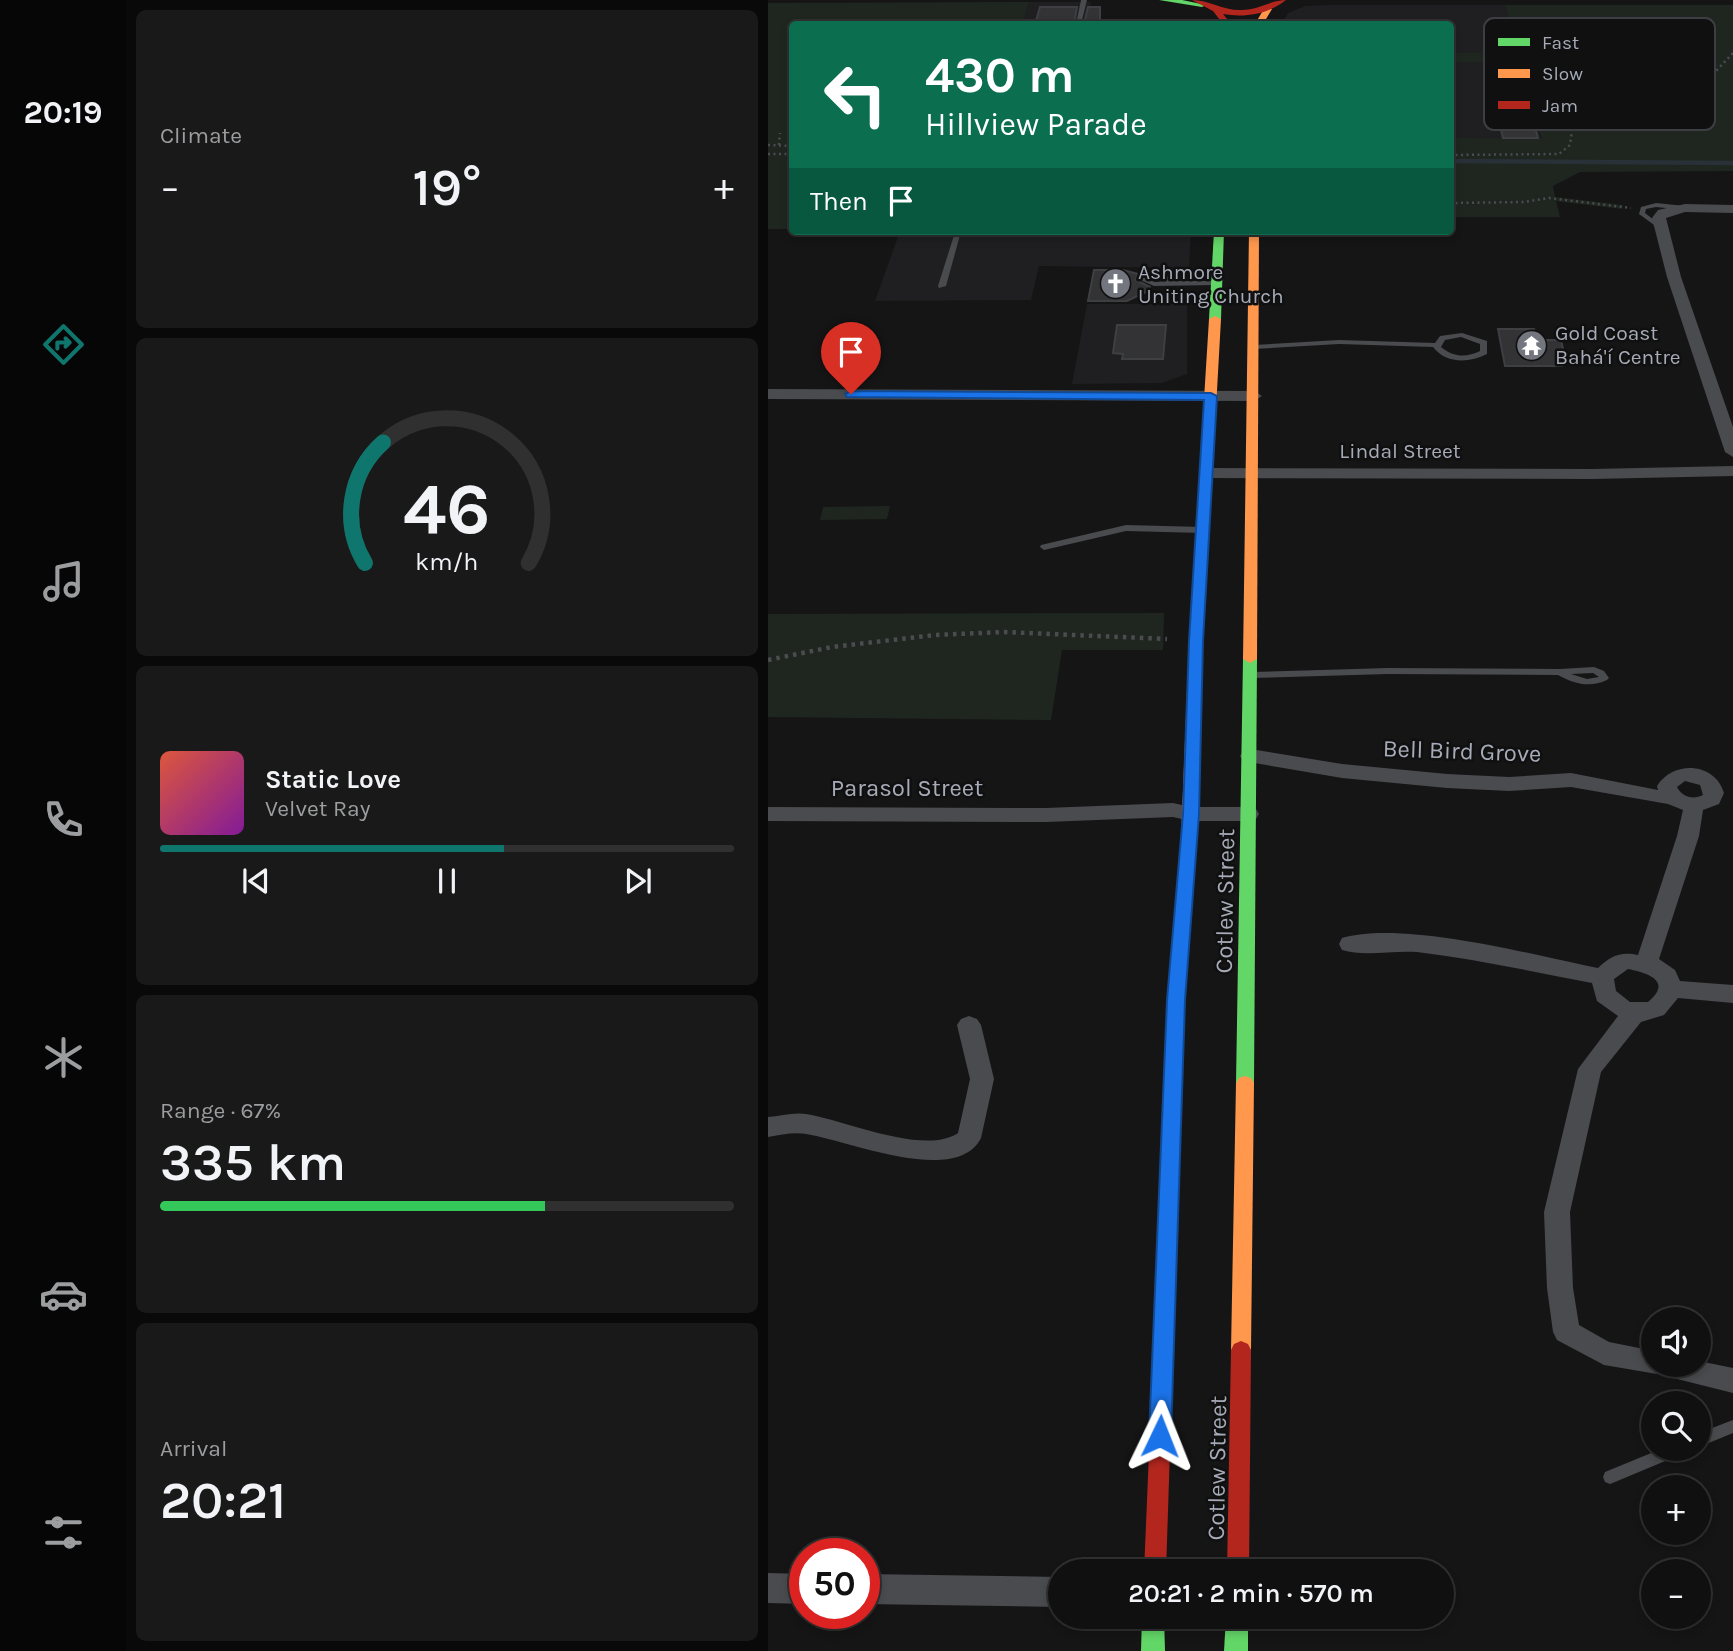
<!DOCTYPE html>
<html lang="en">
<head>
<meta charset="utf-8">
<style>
	:root { --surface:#101010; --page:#191919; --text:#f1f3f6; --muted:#9c9d9f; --line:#303030; --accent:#0f766e }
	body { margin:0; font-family:Karla,sans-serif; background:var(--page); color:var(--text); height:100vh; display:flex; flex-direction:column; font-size:26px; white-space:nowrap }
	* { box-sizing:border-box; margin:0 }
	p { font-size:23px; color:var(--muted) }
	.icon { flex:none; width:38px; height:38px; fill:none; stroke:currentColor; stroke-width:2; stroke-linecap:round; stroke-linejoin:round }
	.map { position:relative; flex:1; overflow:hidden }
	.details { display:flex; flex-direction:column; gap:10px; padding:10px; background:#090909; width:642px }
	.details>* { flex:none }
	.guide { position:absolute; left:21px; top:21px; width:665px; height:214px; border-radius:7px; box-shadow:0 4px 10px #0003,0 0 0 2px var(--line); background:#0b6e4f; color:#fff; overflow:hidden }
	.fabs { position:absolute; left:873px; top:1307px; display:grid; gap:14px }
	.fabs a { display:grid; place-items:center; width:70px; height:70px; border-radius:50%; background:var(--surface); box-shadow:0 4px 10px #0003,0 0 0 2px var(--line); font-size:35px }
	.speed { position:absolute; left:21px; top:1538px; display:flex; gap:14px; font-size:35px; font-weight:700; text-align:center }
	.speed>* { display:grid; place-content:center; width:91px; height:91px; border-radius:50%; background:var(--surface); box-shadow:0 4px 10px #0003,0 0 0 2px var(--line); line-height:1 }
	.speed .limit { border:10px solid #d22; background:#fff; color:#111 }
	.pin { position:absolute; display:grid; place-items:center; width:60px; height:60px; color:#fff; margin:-72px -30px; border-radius:50% 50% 50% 0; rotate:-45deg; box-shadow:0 0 7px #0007 }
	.pin .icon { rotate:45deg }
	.me { position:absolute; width:77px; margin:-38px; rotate:2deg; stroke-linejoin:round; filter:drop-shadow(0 0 5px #0008) }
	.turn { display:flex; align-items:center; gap:24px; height:147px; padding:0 21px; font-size:32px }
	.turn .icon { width:91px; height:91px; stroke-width:2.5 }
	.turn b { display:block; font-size:49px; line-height:60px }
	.then { display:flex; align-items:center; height:66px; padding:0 21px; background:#0003; gap:14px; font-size:26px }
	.big { font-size:52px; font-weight:600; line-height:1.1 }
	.details .card { flex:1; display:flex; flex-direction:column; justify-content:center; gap:10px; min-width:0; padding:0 24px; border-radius:10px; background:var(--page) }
	.details .dial { align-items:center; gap:0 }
	.dial svg { height:182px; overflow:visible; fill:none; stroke:var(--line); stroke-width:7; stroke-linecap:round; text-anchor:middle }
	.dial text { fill:var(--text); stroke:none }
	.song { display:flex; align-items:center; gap:21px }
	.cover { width:84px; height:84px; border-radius:10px; background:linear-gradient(135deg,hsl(10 70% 55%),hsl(290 70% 35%)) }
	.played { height:7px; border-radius:4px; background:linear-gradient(90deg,var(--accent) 60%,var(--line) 60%) }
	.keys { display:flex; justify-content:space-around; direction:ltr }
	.heat { display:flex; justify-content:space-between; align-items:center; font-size:38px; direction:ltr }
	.charge { height:10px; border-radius:5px; background:linear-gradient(90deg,#34c759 67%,var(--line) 0) }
	.trip { position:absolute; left:280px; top:1559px; width:406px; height:70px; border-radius:35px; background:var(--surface); box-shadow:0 4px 10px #0003,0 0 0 2px var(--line); font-weight:600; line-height:70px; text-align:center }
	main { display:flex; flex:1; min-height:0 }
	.tab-bar { display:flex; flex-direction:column; width:126px; justify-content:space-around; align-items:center; background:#060606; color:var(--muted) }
	.tab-bar .icon { width:49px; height:49px }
	.tab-bar .selected { color:var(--accent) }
	.tab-bar b { font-size:32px; color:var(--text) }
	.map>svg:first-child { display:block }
</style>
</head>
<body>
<main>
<nav class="tab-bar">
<b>20:19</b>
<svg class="icon selected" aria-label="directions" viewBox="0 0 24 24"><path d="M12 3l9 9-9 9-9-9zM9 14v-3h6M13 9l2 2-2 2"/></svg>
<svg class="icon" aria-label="music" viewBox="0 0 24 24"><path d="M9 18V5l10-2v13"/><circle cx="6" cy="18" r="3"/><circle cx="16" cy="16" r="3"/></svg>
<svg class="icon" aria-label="phone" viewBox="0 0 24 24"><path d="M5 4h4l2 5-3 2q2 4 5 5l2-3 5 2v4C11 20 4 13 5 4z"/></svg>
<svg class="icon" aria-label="climate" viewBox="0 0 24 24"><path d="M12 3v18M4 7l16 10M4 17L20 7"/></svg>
<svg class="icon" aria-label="car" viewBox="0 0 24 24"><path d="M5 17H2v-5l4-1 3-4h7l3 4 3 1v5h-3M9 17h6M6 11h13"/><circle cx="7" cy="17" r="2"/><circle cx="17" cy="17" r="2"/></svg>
<svg class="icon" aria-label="filters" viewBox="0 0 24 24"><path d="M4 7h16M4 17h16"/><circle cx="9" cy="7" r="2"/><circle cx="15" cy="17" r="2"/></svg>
</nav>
<section class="details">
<div class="card"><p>Climate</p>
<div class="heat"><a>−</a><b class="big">19°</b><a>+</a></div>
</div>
<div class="card dial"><svg viewBox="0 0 100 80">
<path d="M14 69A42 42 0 1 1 86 69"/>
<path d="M14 69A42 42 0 0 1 22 16" stroke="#0f766e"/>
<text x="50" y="56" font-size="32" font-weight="700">46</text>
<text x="50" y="72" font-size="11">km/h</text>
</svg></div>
<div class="card">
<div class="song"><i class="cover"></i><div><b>Static Love</b><p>Velvet Ray</p></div></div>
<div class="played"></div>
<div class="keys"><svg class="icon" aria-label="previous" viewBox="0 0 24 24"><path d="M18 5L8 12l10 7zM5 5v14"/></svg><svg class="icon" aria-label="pause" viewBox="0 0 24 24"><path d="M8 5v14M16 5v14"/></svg><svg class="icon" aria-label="next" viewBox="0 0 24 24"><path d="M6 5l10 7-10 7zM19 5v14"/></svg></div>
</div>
<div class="card"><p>Range · 67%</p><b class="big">335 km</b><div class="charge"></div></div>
<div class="card"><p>Arrival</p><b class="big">20:21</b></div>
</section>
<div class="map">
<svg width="965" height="1651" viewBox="0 0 965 1651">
	<rect width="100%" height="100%" fill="#151516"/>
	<g fill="#1f1f21">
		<path d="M261 2H323L318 24H255Z"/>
		<path d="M561 5H737L777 151H683L682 24H513L520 13 537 6Z"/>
		<path d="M132 231H423L421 268 271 266 263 300 107 301Z"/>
		<path d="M319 304H419V374L394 383 304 384Z"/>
	</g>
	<g fill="#1f2620">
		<path d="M261 2 255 24H24V229H0V3Z"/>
		<path d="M737 5H965V171L812 172 785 186 787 197 855 205 854 209 788 201 792 217H683V138L774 139 757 82C741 80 738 69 723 64 710 61 695 63 683 62V53L750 52Z"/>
		<path d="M122 506 119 519 52 520 55 507Z"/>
		<path d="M396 613 395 650H294L283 720 0 717V614Z"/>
	</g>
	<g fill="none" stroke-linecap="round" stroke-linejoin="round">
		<path stroke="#293037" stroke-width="4.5" d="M682 161 965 163"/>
	</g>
	<g fill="#333335" stroke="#3e3f42" stroke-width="2">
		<path d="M272 7H309L306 24H267Z"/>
		<path d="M320 7H332V24H316Z"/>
		<path d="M722 83H755L770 138H735Z"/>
		<path d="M326 270H355L370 274 368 280 382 287 380 291 359 301H320Z"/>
		<path d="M349 325H398L395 359H354L355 354 345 353Z"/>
		<path d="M730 329H766L768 340H793L797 358H792L794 366H737Z"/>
	</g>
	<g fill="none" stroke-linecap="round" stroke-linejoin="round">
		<g stroke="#4b4c50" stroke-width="2.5" stroke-dasharray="2 3.5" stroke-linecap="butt">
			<path d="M0 145 24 146"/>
			<path d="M11 145 12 133"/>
			<path d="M0 154H24"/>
			<path d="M682 155 791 154 802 145 808 103 812 97 924 84 947 72 965 53"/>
			<path d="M682 203 756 202 781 198 863 208"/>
		</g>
		<path stroke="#4b4c50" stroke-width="4.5" stroke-dasharray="3.5 5" stroke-linecap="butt" d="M0 660 64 647 167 635 236 632 399 639"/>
		<g fill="#4a4b4e" fill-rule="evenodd">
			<path d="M313 0H319L313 24H308Z"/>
			<path d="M888 203 917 206 920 208 917 210 888 207 878 209 877 213 895 227V229L893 230 871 214 873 207Z"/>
			<path d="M214 231 211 233 192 235 178 286 171 288 170 286 187 232Z"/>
			<path d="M391 272 408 281H447L451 283 447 285 386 286 370 279 374 277 387 282 399 281 390 276 376 277 372 275 376 273Z"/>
			<path d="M694 333 719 341V354C701 363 678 364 665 347L571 344 486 349 482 347 486 345 571 340 667 343 672 336ZM693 337 712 344V351C698 358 685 357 673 347L677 340Z"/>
			<path d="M358 525 435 527 439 530 435 533 358 531 276 550 272 547 273 545Z"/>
			<path d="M826 667 836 671 841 678 839 680C822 688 806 684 790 675L620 674 483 678 478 675 483 672 620 668 792 669ZM825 673 831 677 819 679 803 674Z"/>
			<path d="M965 1420V1433L931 1447V1433Z"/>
			<path d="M893 1449H916L914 1454 847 1482 842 1484 837 1482 835 1477 837 1472Z"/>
		</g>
		<g fill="#4a4b4e" fill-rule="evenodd">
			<path d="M917 204 965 205V213L917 212 898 218 913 277 965 427V457L957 452 899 277 884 218 890 210Z"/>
			<path d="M0 389 486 391 494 396 486 401 0 399Z"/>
			<path d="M965 466V476L824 479 440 478 432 473 440 468 824 469Z"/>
			<path d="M482 749 574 764 679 774 741 777 803 773 890 790 889 786C905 760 947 762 956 793L951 804 935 810 931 836 891 959 907 970 912 981 965 985V1003L910 998 896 1015 873 1022 833 1072 802 1212 805 1288 811 1325 841 1342 886 1351V1365H931V1361L965 1368V1393L889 1374 836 1365 789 1340 785 1332 779 1288 776 1212 810 1069 850 1016 829 1001 824 983C766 972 708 959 649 952 625 950 597 957 574 950L571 944 574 938C634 920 766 955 830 968 842 956 853 951 870 955L909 836 915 810 900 804 803 787 741 791 679 788 574 778 475 761 472 756 475 751ZM917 781 932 785 935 795C925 800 914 797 909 787ZM860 969C880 973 905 981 880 1002H862L848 991 846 979Z"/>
			<path d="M405 803 423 807H481L488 809 491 814 488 819 481 821H423L405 817 278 822 0 821V807L278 808Z"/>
			<path d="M201 1016 209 1019 213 1025 226 1079 213 1138C188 1187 79 1140 38 1134 26 1132 12 1135 0 1137V1117C12 1116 26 1112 38 1114 77 1120 156 1156 190 1133L202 1079 189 1025 193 1019Z"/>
			<path d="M0 1573 37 1574V1604L0 1603Z"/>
			<path d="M96 1574 292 1577V1607L96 1604Z"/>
		</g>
		<g fill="#63d668" fill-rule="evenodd">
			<path d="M391 0H414L438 5 434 7Z"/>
			<path d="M446 231H456L453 319 447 322 441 319Z"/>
			<path d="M482 655 489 659 486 1083 483 1088 477 1090 471 1088 468 1083 475 659Z"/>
			<path d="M421 835 429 840 417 1000 405 1358 402 1364 395 1367 388 1364 385 1358 399 1000 413 840Z"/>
			<path d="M374 1617H396L397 1651H373Z"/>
			<path d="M458 1617H480V1651H456Z"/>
		</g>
		<g fill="#ff974d" fill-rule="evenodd">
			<path d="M497 7 504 9 495 24H487Z"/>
			<path d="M481 231H491L489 659 482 663 475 659Z"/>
			<path d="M447 316 453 319 435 641 429 840 421 845 413 840 421 641 441 319Z"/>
			<path d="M477 1076 483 1078 486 1083 483 1350 480 1356 473 1359 466 1356 463 1350 468 1083 471 1078Z"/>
		</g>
		<g fill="#b3261e" fill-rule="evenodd">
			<path d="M424 0C441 0 456 11 474 10 490 10 503 0 518 0 501 14 477 18 455 14L463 24H455L445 11Z"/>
			<path d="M473 1341 480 1344 483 1350 481 1572H459L463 1350 466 1344Z"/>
			<path d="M395 1349 402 1352 405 1358 398 1572H376L385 1358 388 1352Z"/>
		</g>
	</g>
	<path fill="#1a73e8" stroke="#114b97" stroke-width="2" d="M83 391 443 393 449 396 435 641 431 814 417 1000 403 1436 399 1443 392 1445 384 1443 381 1436 399 1000 415 814 421 641 436 400 79 397 77 394Z"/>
	<defs>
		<symbol id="church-disc" viewBox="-11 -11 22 22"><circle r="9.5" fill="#73767f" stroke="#101011"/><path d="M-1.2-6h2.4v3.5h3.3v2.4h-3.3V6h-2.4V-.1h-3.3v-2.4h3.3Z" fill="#fff"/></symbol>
		<symbol id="temple-disc" viewBox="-11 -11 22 22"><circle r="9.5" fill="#73767f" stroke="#101011"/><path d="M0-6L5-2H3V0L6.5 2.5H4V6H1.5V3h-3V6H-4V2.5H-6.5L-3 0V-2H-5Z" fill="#fff"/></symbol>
	</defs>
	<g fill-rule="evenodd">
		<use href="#church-disc" x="330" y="266" width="35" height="35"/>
		<use href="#temple-disc" x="746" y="328" width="35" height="35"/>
	</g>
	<g text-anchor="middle" stroke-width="5" stroke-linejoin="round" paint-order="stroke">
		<g font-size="21" fill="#a6abb7" stroke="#101011" text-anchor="start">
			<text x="370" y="279">Ashmore<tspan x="370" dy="24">Uniting Church</tspan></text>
			<text x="787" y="340">Gold Coast<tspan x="787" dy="24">Bahá'í Centre</tspan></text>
		</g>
		<g font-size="21" fill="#a6abb7" stroke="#101011">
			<text x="632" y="458">Lindal Street</text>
		</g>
		<g font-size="24" fill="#a6abb7" stroke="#101011">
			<text transform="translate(694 751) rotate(2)" y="8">Bell Bird Grove</text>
			<text x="139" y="796">Parasol Street</text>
			<text transform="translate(457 901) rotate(-89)" y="8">Cotlew Street</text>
			<text transform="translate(449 1468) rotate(-89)" y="8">Cotlew Street</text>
		</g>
	</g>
	<rect x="716" y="18" width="231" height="112" rx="10" fill="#101011" stroke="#3d3e43" stroke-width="2"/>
	<rect x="730" y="38" width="32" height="8" fill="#63d668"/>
	<rect x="730" y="69" width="32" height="9" fill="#ff974d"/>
	<rect x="730" y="101" width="32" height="8" fill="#b3261e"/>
	<g font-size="19" fill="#a6abb7">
		<text x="774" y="49">Fast</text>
		<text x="774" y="80">Slow</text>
		<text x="774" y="112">Jam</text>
	</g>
</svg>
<div class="fabs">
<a><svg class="icon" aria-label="sound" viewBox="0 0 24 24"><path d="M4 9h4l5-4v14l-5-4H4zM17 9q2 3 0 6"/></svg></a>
<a><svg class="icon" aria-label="search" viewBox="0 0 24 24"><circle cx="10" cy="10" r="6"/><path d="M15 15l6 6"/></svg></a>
<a>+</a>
<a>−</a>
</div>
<div class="speed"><div class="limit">50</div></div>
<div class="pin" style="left:83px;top:394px;background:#d93025"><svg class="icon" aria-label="arrive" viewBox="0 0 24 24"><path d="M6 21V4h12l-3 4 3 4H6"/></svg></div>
<svg class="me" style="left:392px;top:1436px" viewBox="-20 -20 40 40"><path d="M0-17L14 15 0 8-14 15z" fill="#1a73e8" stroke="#fff" stroke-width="4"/></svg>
<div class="trip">20:21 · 2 min · 570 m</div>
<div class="guide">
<div class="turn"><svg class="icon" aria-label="left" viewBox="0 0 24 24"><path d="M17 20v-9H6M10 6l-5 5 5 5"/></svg><div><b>430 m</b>Hillview Parade</div></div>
<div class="then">Then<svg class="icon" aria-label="arrive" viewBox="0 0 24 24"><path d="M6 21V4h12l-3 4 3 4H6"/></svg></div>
</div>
</div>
</main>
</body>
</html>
